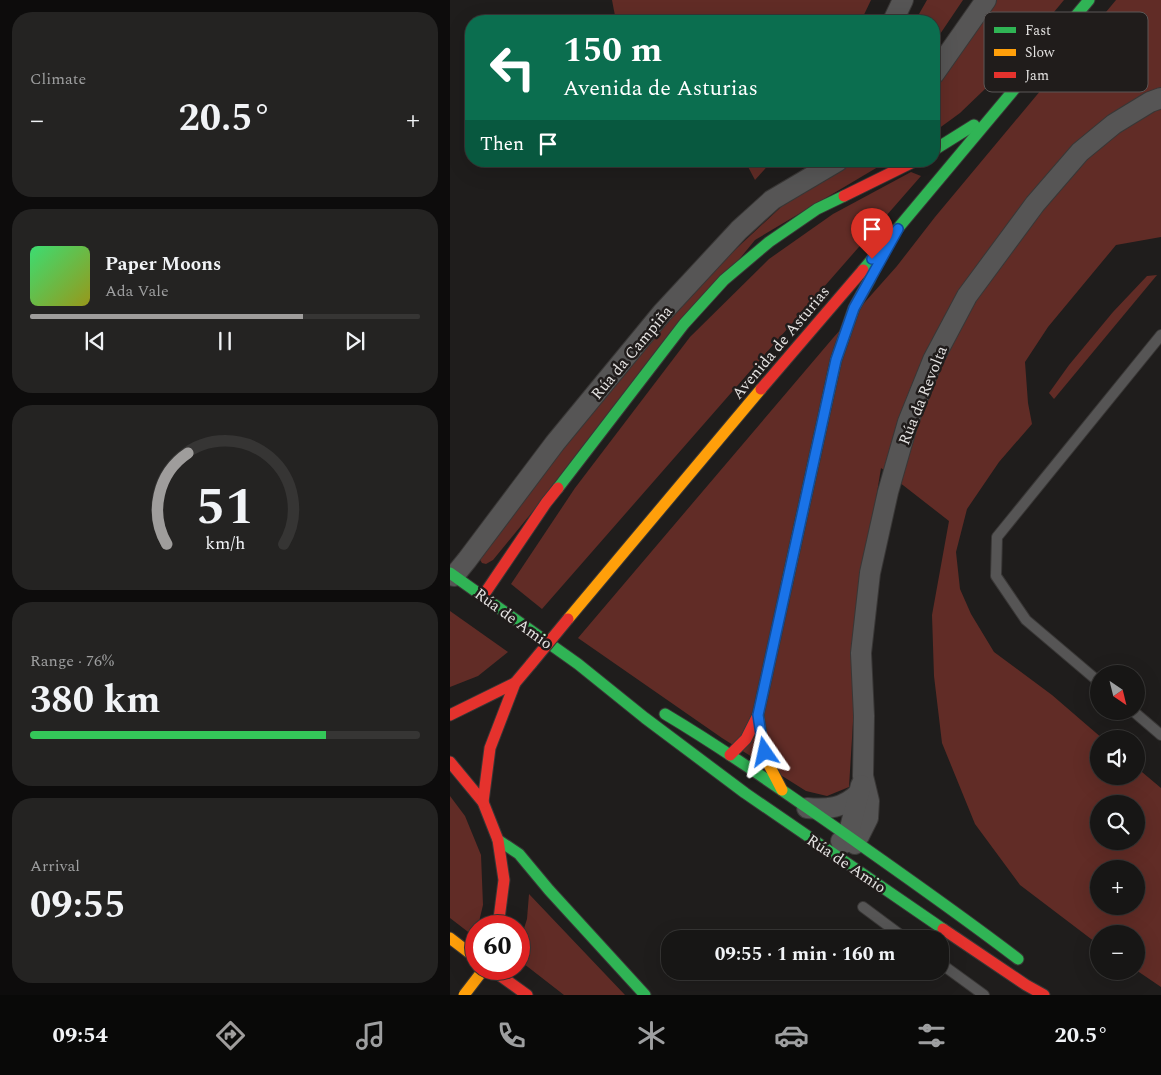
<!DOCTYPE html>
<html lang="en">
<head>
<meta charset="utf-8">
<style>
	:root { --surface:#171615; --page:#242322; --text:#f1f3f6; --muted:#9e9fa0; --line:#363534; --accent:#9f9d9c }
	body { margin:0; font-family:Spectral,serif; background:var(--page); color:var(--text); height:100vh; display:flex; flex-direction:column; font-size:19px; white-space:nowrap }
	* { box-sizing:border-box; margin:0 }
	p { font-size:16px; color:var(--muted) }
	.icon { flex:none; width:28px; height:28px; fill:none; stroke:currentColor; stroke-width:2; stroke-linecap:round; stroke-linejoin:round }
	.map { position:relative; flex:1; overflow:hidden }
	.sheet { display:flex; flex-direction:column; gap:12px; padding:12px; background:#0d0c0c; width:450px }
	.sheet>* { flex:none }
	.hud { position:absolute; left:15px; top:15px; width:475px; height:152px; border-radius:20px; box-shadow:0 5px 20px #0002,0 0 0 1px var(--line); background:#0b6e4f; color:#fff; overflow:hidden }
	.needle { width:32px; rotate:145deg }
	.fabs { position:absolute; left:640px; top:665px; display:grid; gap:10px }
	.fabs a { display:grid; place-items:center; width:55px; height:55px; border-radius:50%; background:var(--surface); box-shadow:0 5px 20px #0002,0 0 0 1px var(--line); font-size:25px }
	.speed { position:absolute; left:15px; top:915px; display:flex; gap:10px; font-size:25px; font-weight:700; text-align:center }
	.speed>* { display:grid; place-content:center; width:65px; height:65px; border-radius:50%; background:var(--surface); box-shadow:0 5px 20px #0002,0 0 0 1px var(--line); line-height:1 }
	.speed .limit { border:8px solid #d22; background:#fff; color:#111 }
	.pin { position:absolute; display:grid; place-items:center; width:42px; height:42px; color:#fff; margin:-51px -21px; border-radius:50% 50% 50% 0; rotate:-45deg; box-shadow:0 0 5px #0007 }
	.pin .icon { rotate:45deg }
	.me { position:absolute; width:55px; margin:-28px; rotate:349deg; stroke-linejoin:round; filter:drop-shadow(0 0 4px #0008) }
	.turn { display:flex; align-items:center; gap:18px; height:105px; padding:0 15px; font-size:22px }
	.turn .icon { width:65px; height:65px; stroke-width:2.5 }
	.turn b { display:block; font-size:35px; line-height:42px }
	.then { display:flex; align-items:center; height:48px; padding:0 15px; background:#0003; gap:10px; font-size:19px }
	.big { font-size:38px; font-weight:700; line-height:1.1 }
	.sheet .widget { flex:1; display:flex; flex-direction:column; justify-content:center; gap:8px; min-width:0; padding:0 18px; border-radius:20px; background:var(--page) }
	.sheet .dial { align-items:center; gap:0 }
	.dial svg { height:130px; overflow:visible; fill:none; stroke:var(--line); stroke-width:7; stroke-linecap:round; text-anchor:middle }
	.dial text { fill:var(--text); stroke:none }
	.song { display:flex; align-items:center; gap:15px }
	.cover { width:60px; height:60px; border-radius:8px; background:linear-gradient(135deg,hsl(140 70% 55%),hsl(60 70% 35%)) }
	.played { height:5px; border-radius:2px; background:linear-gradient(90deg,var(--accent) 70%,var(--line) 70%) }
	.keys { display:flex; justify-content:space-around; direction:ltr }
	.heat { display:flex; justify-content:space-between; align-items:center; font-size:28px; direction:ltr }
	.charge { height:8px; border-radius:4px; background:linear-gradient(90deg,#34c759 76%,var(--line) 0) }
	.trip { position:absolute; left:211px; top:930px; width:288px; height:50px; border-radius:20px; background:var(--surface); box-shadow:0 5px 20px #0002,0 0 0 1px var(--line); font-weight:700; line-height:50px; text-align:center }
	.tab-bar { display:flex; height:80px; justify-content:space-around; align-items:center; background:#090908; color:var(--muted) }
	.tab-bar .icon { width:35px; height:35px }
	.tab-bar .current { color:var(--accent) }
	.tab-bar b { font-size:22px; color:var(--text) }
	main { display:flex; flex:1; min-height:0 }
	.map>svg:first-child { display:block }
</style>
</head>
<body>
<main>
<section class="sheet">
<div class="widget"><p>Climate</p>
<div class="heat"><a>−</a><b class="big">20.5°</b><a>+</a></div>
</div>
<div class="widget">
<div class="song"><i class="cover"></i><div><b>Paper Moons</b><p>Ada Vale</p></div></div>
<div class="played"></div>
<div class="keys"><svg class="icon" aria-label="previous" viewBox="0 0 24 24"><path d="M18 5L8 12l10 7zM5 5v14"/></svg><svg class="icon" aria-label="pause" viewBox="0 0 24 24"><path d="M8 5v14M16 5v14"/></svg><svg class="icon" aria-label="next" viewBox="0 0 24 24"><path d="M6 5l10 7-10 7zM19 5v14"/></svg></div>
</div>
<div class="widget dial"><svg viewBox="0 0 100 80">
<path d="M14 69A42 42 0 1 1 86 69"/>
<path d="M14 69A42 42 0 0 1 27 13" stroke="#9f9d9c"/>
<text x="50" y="56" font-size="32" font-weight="700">51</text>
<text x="50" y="72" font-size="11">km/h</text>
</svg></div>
<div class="widget"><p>Range · 76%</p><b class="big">380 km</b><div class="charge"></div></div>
<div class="widget"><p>Arrival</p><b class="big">09:55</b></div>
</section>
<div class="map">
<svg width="711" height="995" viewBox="0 0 711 995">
	<rect width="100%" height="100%" fill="#1f1d1c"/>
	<g fill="#612c26" fill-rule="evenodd">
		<path d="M162 0H421L411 21H166Z"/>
		<path d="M477 0H513L484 43V21H465Z"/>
		<path d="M543 0H614L560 65 510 113 484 132V83Z"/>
		<path d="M666 0H711V237L666 245 598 327 575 362 578 403 582 424 549 462 517 509 506 552 510 589 521 614 544 652 602 695 653 739H649V776H686V767L711 788V987L686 970V934H649V945L570 885 525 824 492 743 484 676 482 615 499 521 431 468 407 617 403 722 399 787 377 796 356 791 272 738 128 638 383 338 447 266 485 217ZM649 804H686V841H649ZM649 869H686V906H649Z"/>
		<path d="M295 161H322L305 180Z"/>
		<path d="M403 161H438L305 240 43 560 36 564 32 563 29 558 159 388 257 276 346 193 386 169Z"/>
		<path d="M461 172 471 176 92 609 61 584 125 488 240 337 319 259 383 214Z"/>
		<path d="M707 275 604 399 599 393 619 365 663 312 697 276Z"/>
		<path d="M0 611 58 652 28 676 0 687Z"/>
		<path d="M0 796 15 816 31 855 33 905 28 926H26V938L0 918Z"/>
		<path d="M79 894 175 995H114L69 960V944L77 919Z"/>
	</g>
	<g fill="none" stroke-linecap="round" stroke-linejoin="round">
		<defs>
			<g id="lane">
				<path d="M649 682 576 620 546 576 547 537 711 335"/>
				<path d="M683 711 711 735"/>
				<path d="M413 907 456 939"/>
				<path d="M490 963 534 995"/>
			</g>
			<g id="street">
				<path d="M443 21 453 0"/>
				<path d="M484 74 536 0"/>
				<path d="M4 576 17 560 105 443 212 313 289 230 322 200 388 161"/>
				<path d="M357 808C377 810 394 808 409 793"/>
				<path d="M391 841 394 843 403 840 409 836 418 818 419 801 413 776 414 716 411 653 420 573 438 492 458 422 483 360 517 296 585 204 630 152 664 124 700 102 711 98"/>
				<path d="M405 844 400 828 411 785"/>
			</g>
			<g id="fast">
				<path d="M484 150 524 125"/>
				<path d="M413 270 639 0"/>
				<path d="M108 488 234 324 274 280 319 242 367 209 394 196"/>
				<path d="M0 573 128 664 195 718 295 793 493 929"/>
				<path d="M215 714C277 751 336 793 395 834 453 875 512 916 568 959"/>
				<path d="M48 840 69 854 99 890 195 995"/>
			</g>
			<g id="slow">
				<path d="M337 583 386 360 404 308 420 279"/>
				<path d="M118 619 311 389"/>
				<path d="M308 715 312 741 318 763 332 790"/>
				<path d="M0 938 26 958"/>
			</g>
			<g id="jam">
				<path d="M394 196 465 161"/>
				<path d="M311 389 413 270"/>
				<path d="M33 596 96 503 108 488"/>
				<path d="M0 715 65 683"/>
				<path d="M280 755 296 739 308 715 337 583"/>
				<path d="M0 762 33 802 48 840 54 880 49 919 47 926"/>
				<path d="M33 802 40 748 65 683 81 664"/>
				<path d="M493 929 576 985 594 995"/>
				<path d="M41 969 77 995"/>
			</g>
		</defs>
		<use href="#lane" stroke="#393736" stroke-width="12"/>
		<use href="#street" stroke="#393736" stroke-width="22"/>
		<use href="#fast" stroke="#393736" stroke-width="13"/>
		<use href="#slow" stroke="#393736" stroke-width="13"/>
		<use href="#jam" stroke="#393736" stroke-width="13"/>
		<use href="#lane" stroke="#565555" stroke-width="10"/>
		<use href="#street" stroke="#565555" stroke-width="20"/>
		<use href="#fast" stroke="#30b455" stroke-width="11"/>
		<use href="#slow" stroke="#ff9f0a" stroke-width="11"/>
		<use href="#jam" stroke="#e5322d" stroke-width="11"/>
		<defs>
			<path id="slow-bridge" d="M14 995 34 969"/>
			<path id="jam-bridge" d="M81 664 118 619"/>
		</defs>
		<use href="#slow-bridge" stroke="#393736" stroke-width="13" stroke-linecap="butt"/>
		<use href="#jam-bridge" stroke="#393736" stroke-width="13" stroke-linecap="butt"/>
		<use href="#slow-bridge" stroke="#ff9f0a" stroke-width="11"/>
		<use href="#jam-bridge" stroke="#e5322d" stroke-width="11"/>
	</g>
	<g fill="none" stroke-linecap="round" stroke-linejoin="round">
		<defs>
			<path id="route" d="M315 752 312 741 308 715 386 360 404 308 448 229 422 259"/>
		</defs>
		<use href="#route" stroke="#114b97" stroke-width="12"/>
		<use href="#route" stroke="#1a73e8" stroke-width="9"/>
	</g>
	<g text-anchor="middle" stroke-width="5" stroke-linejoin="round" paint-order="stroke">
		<g font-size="16" fill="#e4e2e1" stroke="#201c1b">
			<text transform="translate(330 342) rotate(-50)" y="6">Avenida de Asturias</text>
			<text transform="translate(181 352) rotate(-50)" y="6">Rúa da Campiña</text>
			<text transform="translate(472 395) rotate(-68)" y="6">Rúa da Revolta</text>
			<text transform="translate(64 618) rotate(36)" y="6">Rúa de Amio</text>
			<text transform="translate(397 863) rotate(34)" y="6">Rúa de Amio</text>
		</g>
	</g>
	<rect x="534" y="12" width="164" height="80" rx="8" fill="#201c1b" stroke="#5b5756" stroke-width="1"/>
	<rect x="544" y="27" width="22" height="6" fill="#30b455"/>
	<rect x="544" y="49" width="22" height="7" fill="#ff9f0a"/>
	<rect x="544" y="72" width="22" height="6" fill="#e5322d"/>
	<g font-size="14" fill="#e4e2e1">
		<text x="575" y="35">Fast</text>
		<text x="575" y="57">Slow</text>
		<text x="575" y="80">Jam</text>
	</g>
</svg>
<div class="fabs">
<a><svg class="needle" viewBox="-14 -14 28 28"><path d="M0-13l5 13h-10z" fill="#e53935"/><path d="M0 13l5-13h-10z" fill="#9e9fa0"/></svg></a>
<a><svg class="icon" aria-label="sound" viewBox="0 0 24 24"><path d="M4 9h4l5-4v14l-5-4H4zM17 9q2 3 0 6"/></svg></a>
<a><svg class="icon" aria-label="search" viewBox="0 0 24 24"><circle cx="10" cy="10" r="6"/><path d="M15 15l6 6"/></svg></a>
<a>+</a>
<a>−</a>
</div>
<div class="speed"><div class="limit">60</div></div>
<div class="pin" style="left:422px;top:259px;background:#d93025"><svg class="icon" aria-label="arrive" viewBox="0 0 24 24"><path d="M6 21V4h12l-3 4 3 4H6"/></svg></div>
<svg class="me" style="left:315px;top:752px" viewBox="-20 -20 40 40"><path d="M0-17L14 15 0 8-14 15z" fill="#1a73e8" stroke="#fff" stroke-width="4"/></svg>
<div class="trip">09:55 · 1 min · 160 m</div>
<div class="hud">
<div class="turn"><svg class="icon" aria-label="left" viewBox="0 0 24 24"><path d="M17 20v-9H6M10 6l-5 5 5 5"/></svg><div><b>150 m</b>Avenida de Asturias</div></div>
<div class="then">Then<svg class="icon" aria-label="arrive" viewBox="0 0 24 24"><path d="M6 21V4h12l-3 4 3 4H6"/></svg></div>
</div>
</div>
</main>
<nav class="tab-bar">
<b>09:54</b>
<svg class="icon current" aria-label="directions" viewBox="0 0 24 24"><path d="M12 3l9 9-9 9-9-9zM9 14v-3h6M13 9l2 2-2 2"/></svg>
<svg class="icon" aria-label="music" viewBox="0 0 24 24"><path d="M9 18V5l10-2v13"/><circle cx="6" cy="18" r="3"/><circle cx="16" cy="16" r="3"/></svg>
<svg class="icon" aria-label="phone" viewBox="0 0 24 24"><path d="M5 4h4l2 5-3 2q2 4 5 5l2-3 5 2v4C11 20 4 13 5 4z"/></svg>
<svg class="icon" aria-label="climate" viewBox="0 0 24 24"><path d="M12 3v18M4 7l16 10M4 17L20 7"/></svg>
<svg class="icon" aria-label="car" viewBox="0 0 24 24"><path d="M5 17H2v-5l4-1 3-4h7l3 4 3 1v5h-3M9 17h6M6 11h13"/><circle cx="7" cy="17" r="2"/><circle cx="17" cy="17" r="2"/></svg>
<svg class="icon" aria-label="filters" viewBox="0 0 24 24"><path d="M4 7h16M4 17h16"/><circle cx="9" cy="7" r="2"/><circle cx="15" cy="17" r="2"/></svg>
<b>20.5°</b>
</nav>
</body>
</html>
